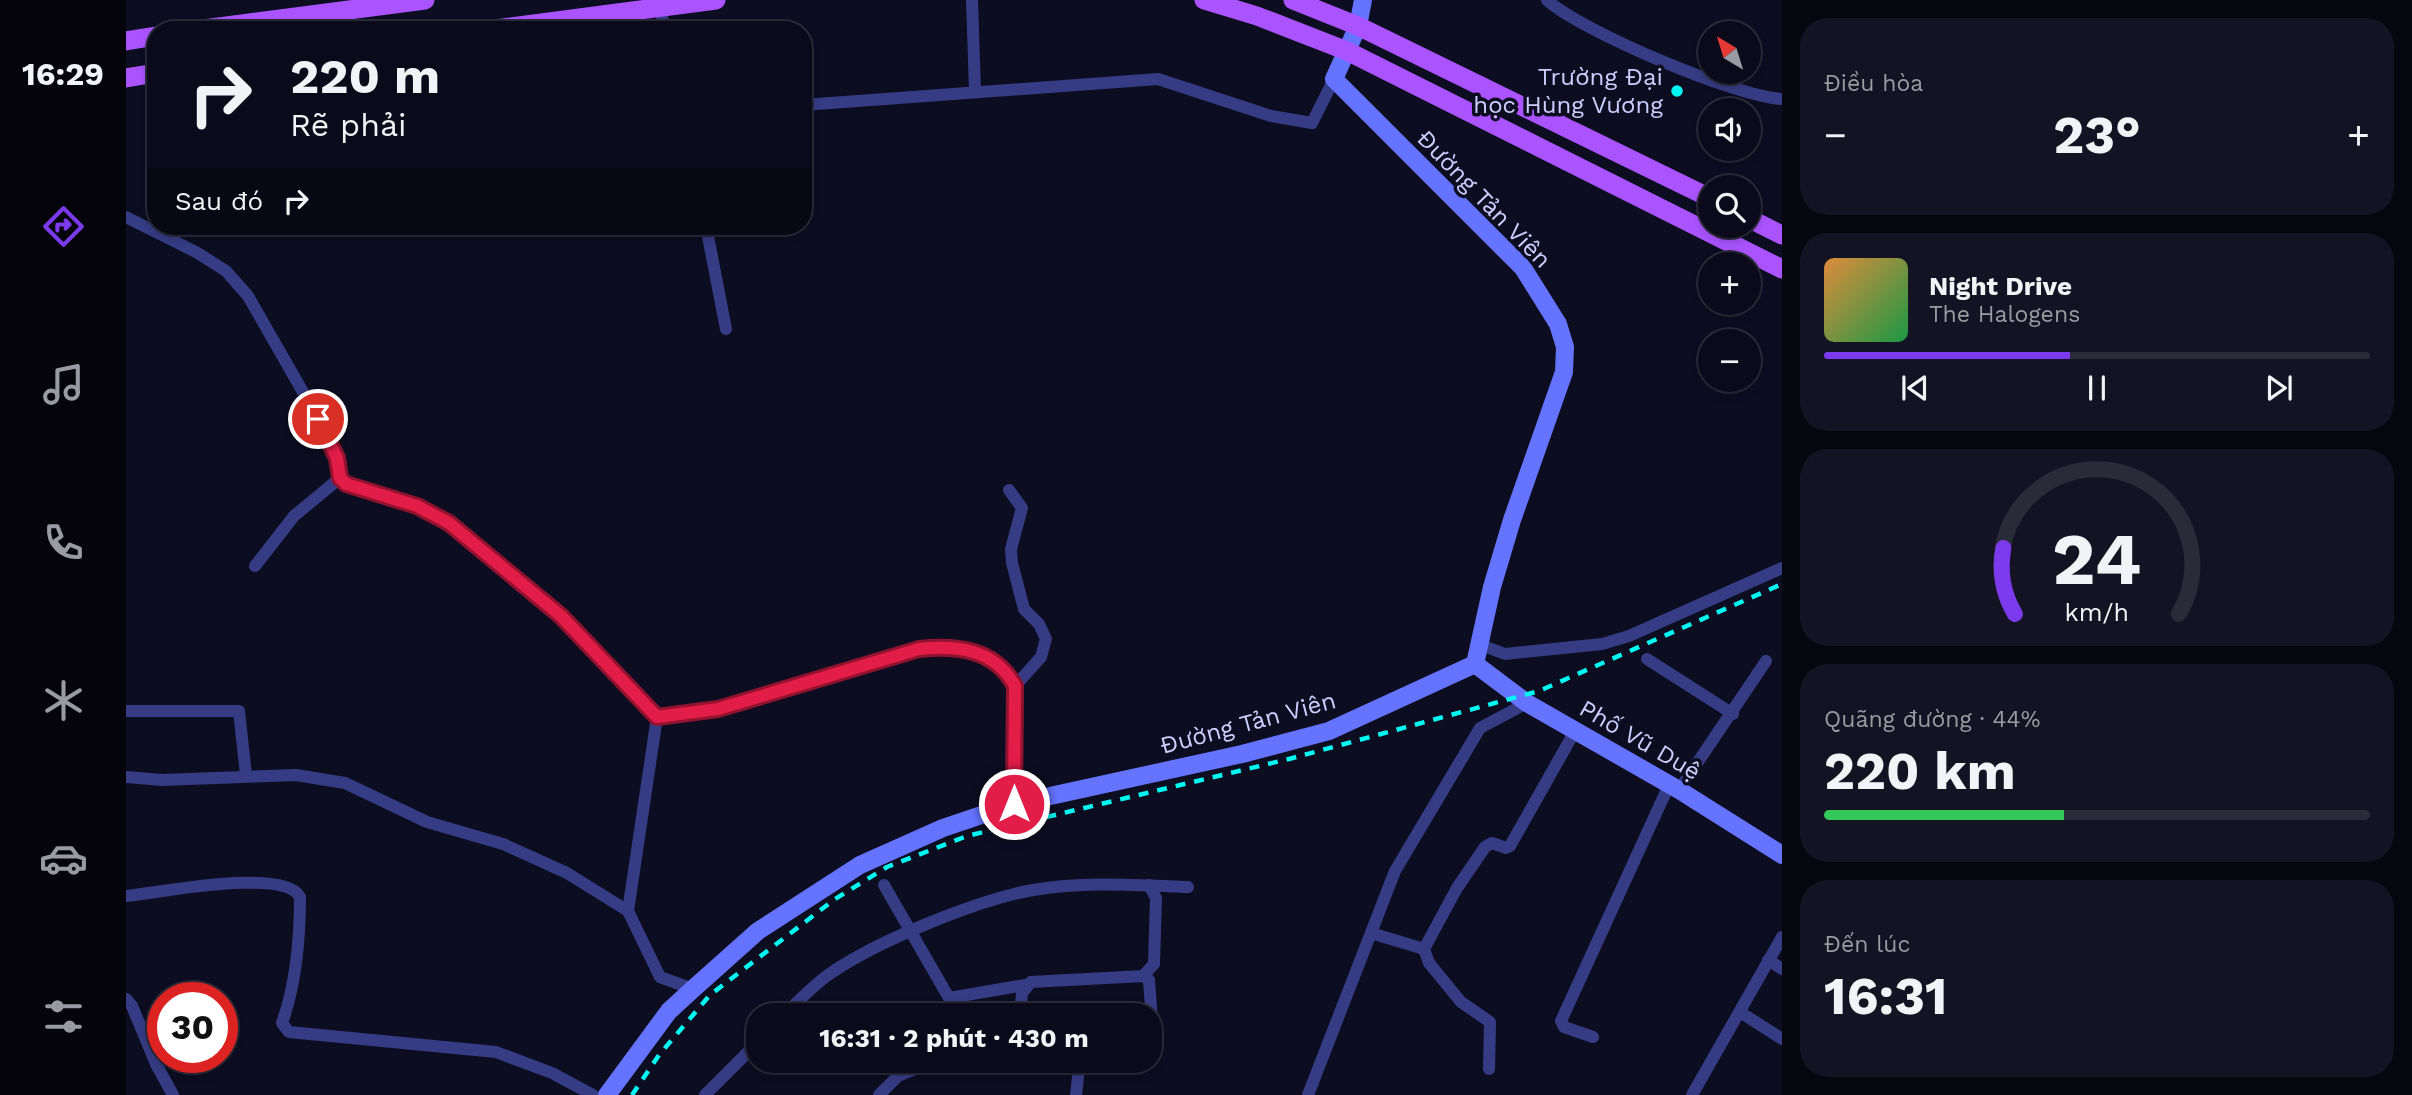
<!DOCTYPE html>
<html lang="vi">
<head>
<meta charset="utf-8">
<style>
	:root { --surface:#0a0a1a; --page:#131323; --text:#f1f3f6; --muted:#999aa2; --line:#2a2b39; --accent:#7c3aed }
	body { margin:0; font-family:"Work Sans",sans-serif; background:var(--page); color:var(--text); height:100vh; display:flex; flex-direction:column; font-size:26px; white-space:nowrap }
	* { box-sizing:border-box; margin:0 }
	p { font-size:23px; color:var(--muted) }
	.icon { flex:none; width:38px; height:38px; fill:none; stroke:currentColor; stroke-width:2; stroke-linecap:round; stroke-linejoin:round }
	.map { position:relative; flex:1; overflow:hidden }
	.sheet { display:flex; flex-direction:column; gap:18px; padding:18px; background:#06060e; width:630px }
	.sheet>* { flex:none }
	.hud { position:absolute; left:21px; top:21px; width:665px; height:214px; border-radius:28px; box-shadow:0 4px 10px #0003,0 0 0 2px var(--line); background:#0a0a1a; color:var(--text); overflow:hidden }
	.needle { width:46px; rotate:322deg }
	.controls { position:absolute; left:1572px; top:21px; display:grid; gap:14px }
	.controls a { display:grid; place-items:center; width:63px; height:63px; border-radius:50%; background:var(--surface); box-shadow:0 4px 10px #0003,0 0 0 2px var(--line); font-size:35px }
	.speed { position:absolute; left:21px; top:982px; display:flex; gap:14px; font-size:35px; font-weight:700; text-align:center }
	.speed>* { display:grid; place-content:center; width:91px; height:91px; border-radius:50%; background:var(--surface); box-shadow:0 4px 10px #0003,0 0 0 2px var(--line); line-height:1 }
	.speed .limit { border:10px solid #d22; background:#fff; color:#111 }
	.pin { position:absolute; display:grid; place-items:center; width:60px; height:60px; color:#fff; margin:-30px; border:4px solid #fff; border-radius:50%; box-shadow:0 2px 7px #0007 }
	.me { position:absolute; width:77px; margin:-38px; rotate:0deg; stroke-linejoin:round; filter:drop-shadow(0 0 5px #0008) }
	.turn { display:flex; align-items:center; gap:24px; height:147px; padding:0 28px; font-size:32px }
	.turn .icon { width:91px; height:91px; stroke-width:2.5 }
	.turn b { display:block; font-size:49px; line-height:60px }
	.then { display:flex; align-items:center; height:66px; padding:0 28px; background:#0003; gap:14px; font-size:26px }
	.big { font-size:52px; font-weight:700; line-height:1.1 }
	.sheet .card { flex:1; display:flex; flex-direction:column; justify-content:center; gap:10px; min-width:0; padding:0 24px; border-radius:28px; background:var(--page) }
	.sheet .dial { align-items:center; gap:0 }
	.dial svg { height:182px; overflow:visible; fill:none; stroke:var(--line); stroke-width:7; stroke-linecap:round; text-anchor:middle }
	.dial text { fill:var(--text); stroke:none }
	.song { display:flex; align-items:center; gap:21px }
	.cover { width:84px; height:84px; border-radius:10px; background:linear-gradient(135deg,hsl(30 70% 55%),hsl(140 70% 35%)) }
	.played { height:7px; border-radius:4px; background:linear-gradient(90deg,var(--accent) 45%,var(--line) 45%) }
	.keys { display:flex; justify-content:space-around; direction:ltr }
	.heat { display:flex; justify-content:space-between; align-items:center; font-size:38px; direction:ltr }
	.charge { height:10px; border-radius:5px; background:linear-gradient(90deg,#34c759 44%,var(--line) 0) }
	.trip { position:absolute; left:620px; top:1003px; width:416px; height:70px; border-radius:28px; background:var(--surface); box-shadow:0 4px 10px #0003,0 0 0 2px var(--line); font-weight:700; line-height:70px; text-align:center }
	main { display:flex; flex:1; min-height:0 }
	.tabs { display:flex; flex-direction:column; width:126px; justify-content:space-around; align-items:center; background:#04040a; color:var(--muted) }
	.tabs .icon { width:49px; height:49px }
	.tabs .selected { color:var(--accent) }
	.tabs b { font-size:32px; color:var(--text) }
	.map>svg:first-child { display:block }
</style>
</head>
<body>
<main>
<nav class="tabs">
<b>16:29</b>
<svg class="icon selected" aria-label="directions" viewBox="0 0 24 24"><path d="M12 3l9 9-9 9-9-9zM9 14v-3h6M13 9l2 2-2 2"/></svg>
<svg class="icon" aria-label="music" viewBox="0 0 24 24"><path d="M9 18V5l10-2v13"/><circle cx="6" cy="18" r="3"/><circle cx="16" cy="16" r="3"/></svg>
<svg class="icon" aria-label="phone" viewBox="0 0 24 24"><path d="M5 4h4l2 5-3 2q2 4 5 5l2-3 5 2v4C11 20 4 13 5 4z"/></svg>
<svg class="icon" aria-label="climate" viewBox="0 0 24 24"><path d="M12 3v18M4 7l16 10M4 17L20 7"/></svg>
<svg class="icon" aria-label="car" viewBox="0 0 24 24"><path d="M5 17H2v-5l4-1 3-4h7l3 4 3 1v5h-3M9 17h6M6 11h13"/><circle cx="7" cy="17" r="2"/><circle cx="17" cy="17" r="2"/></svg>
<svg class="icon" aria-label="filters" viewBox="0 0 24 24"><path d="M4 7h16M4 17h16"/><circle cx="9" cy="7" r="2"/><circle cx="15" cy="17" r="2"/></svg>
</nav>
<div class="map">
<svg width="1656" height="1095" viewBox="0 0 1656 1095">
	<rect width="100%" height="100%" fill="#0d0d22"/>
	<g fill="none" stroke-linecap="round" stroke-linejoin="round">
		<g stroke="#363c83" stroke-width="12">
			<path d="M846 0 849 91"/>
			<path d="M1421 0C1455 31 1610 97 1656 99"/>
			<path d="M534 8 539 30"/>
			<path d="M677 105 1032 79 1145 116 1186 123 1208 79"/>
			<path d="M0 217 70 252 100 271 122 296 185 406 211 458 214 478 220 484 291 507 323 523 435 616 531 717 502 911 534 977 567 989"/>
			<path d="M580 226 600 329"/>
			<path d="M883 490 896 508 885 549 886 563 898 609 913 624 920 639 915 657 889 686"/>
			<path d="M129 566 168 516 214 478"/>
			<path d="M1355 645 1379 654 1476 644 1503 636 1656 568"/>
			<path d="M1521 659 1607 714"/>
			<path d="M0 711H113L120 775"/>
			<path d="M531 717 592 709 793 649C831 644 868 649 889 686L888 804"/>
			<path d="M0 777 36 780 170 775 219 783 301 822 377 844 441 873 502 911"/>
			<path d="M1553 790 1640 661"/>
			<path d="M758 885 823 998 899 985"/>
			<path d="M0 896C33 893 158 867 174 897 174 938 170 984 156 1023L163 1032 370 1052 426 1073 467 1095"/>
			<path d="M1245 933 1298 949"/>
			<path d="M1642 960 1656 969"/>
			<path d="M1017 976 1028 964 1030 898 1023 885"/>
			<path d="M0 999 6 1006 30 1064 47 1095"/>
			<path d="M1614 1012 1656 1039"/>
			<path d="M658 1015C672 1001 686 987 702 975 749 942 850 900 907 890 958 881 1011 885 1062 887"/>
			<path d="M894 1015 896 993 905 982 1017 976 1023 980 1026 1022"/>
			<path d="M1467 1037 1438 1027 1435 1021 1543 785"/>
			<path d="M1363 1069 1364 1022 1335 1002 1303 963 1298 949 1331 888 1359 847 1366 843 1380 848 1384 846 1449 731"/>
			<path d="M579 1095 632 1042"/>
			<path d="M753 1095 772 1076 812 1060"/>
			<path d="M950 1095 954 1060"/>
			<path d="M1182 1095 1269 871 1354 728 1401 703"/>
			<path d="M1566 1095 1656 937"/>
		</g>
		<g stroke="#6474ff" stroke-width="18">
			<path d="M1349 664 1401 703 1553 790 1656 855"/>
			<path d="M481 1095 543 1011 567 989 632 931 734 865 817 828 888 804 1116 754 1203 731 1349 664 1366 587 1386 520 1438 372 1439 347 1432 324 1397 268 1208 79 1232 26 1237 0"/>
		</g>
		<g stroke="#aa54ff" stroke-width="19">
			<path d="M1078 0 1131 16 1221 51 1656 269"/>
			<path d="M1167 0 1232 26 1584 198"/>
			<path d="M70 30 299 0"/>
			<path d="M361 30 590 0"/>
			<path d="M0 41 30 36"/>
			<path d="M0 78 30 73"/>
			<path d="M1622 218 1656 235"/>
		</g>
		<path stroke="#00f8f2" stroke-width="4.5" stroke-dasharray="10 9" stroke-linecap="butt" d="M506 1095 533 1055 584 995 709 899 761 867 841 836 1163 759 1413 691 1656 584"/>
	</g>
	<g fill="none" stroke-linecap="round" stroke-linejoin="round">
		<defs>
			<path id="route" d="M192 419 211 458 214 478 220 484 291 506 323 523 435 616 531 717 592 709 793 649C831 645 869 649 889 686L888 804"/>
		</defs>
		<use href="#route" stroke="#92132f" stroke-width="18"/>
		<use href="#route" stroke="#e11d48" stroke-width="12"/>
	</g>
	<circle fill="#00f8f2" stroke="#0d0d22" stroke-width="2.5" cx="1551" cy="91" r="7"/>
	<g text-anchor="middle" stroke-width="7" stroke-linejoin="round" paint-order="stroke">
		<g font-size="24" fill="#cdceff" stroke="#0d0d22" text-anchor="end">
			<text x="1537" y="85">Trường Đại<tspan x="1537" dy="28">học Hùng Vương</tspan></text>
		</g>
		<g font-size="24" fill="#cdceff" stroke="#0d0d22">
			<text transform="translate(1358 199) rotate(46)" y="8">Đường Tản Viên</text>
			<text transform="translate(1122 723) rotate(-15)" y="8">Đường Tản Viên</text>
			<text transform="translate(1514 740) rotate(30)" y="8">Phố Vũ Duệ</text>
		</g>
	</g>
</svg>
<div class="controls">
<a><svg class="needle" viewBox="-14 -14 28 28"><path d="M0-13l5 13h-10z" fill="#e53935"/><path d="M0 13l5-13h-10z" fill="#999aa2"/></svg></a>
<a><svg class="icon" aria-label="sound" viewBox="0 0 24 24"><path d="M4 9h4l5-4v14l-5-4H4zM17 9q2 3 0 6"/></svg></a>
<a><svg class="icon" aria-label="search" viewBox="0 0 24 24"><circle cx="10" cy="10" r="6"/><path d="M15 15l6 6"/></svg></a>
<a>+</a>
<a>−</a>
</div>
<div class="speed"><div class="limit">30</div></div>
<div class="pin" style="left:192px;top:419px;background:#d93025"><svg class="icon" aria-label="arrive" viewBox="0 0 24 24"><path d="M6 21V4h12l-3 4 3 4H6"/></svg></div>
<svg class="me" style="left:888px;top:804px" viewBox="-20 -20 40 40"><circle r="17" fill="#e11d48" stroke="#fff" stroke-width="3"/><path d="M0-11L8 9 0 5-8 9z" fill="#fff"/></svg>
<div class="trip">16:31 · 2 phút · 430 m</div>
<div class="hud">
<div class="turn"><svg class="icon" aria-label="right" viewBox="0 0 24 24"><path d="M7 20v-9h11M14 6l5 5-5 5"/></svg><div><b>220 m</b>Rẽ phải</div></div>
<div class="then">Sau đó<svg class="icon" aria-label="right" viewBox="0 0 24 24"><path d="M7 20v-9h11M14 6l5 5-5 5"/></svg></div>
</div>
</div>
<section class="sheet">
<div class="card"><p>Điều hòa</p>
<div class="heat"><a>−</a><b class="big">23°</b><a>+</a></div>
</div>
<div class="card">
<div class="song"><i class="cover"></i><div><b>Night Drive</b><p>The Halogens</p></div></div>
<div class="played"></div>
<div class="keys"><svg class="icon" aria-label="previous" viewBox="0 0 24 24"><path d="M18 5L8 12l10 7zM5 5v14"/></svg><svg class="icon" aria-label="pause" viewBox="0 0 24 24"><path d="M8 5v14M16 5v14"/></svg><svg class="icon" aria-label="next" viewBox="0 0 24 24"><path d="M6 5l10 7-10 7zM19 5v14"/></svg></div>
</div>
<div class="card dial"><svg viewBox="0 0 100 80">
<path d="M14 69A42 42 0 1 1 86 69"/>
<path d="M14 69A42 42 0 0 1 9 40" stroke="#7c3aed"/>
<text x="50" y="56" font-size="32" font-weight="700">24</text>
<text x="50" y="72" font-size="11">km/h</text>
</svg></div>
<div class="card"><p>Quãng đường · 44%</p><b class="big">220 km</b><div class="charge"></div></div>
<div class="card"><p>Đến lúc</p><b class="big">16:31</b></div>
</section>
</main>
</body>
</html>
